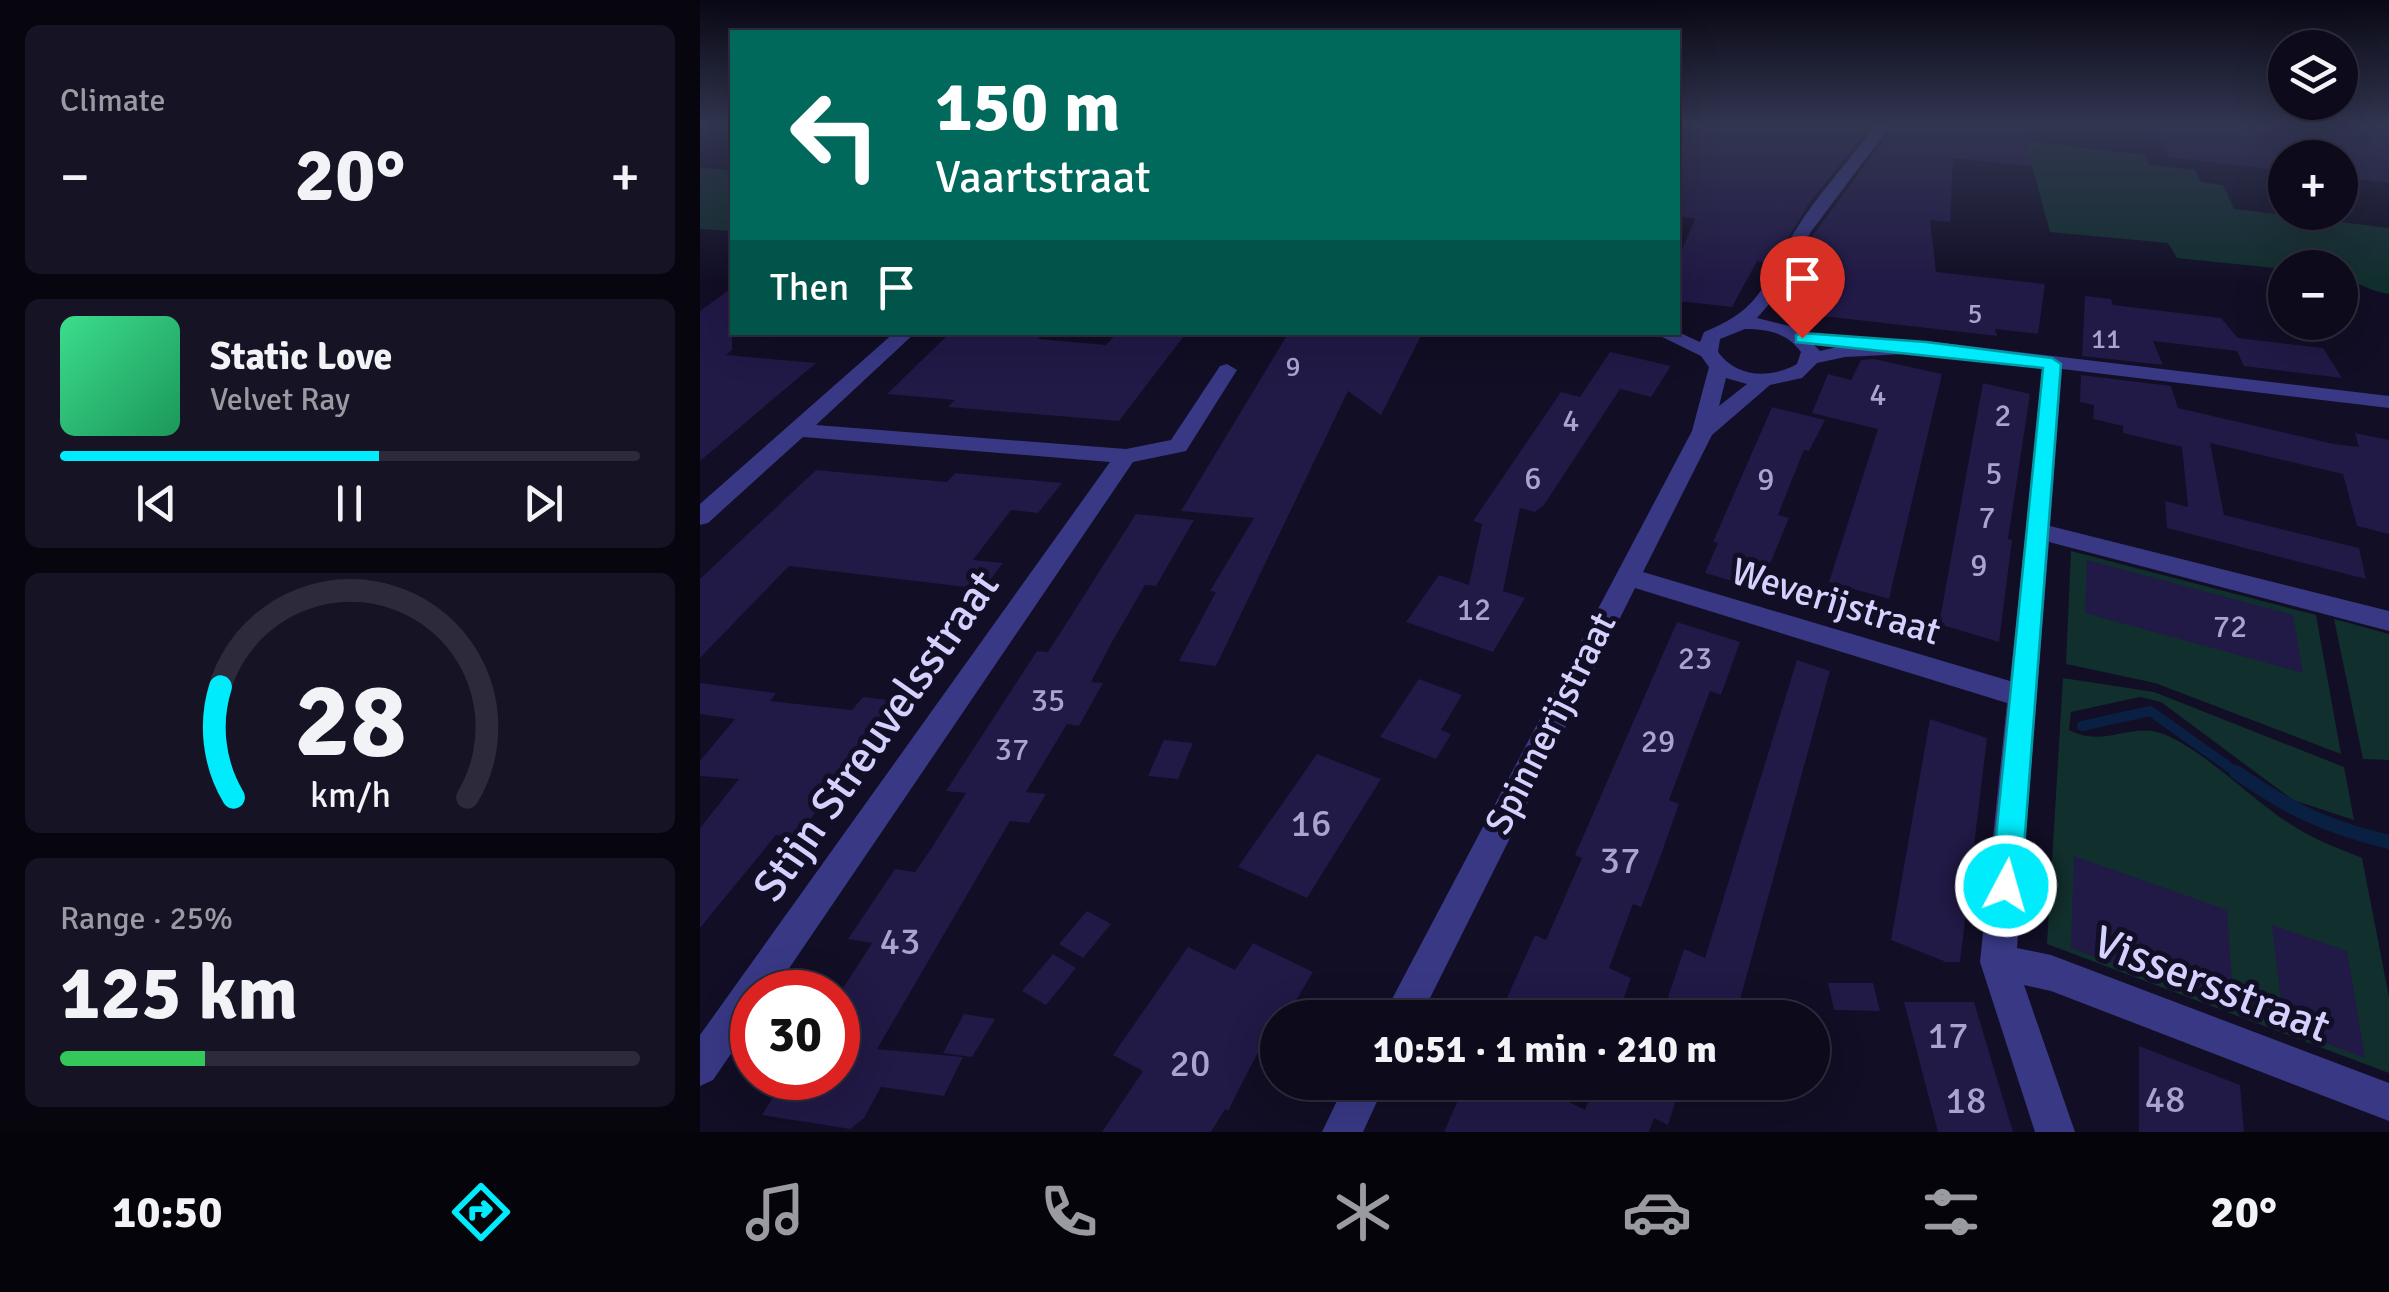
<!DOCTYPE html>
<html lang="en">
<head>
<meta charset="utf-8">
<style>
	:root { --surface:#0d0a1c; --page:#161325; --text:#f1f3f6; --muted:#9a9aa3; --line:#2d2b3b; --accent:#00ebfc }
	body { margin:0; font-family:Signika,sans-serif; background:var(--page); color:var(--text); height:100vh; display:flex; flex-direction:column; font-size:38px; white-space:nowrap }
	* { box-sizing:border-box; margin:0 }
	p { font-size:32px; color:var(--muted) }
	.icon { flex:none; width:55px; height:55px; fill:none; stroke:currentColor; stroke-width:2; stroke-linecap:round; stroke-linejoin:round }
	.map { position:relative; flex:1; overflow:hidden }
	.side { display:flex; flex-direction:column; gap:25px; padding:25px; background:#07060f; width:700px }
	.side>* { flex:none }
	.guide { position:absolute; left:30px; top:30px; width:950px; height:305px; border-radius:0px; box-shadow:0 10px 40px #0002,0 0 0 2px var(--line); background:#00695c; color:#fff; overflow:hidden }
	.controls { position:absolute; left:1568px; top:30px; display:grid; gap:20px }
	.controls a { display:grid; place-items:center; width:90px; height:90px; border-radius:50%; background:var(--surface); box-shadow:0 10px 40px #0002,0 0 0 2px var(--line); font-size:50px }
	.speed { position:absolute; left:30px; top:970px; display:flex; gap:20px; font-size:50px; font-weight:700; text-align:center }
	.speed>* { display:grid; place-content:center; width:130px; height:130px; border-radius:50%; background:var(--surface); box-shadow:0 10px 40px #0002,0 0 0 2px var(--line); line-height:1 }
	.speed .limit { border:15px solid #d22; background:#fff; color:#111 }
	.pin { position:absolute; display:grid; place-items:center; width:85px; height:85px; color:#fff; margin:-102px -42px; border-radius:50% 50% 50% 0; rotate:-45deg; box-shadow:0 0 10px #0007 }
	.pin .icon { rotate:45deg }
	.me { position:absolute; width:110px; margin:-55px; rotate:6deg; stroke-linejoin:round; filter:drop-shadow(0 0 8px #0008) }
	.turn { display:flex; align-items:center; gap:35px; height:210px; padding:0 40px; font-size:45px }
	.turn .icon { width:130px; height:130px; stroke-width:2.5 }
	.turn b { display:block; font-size:70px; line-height:85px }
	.then { display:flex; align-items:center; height:95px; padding:0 40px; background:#0003; gap:20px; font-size:38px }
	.big { font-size:75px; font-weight:700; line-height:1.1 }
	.side .widget { flex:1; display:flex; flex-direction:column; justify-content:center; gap:15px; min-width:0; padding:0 35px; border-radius:15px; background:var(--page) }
	.side .dial { align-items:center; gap:0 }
	.dial svg { height:260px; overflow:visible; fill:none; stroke:var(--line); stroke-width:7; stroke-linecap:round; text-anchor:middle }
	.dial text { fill:var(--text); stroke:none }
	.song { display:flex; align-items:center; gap:30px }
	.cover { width:120px; height:120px; border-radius:15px; background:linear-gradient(135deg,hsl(150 70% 55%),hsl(150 70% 35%)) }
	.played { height:10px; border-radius:5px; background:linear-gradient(90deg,var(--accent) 55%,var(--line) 55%) }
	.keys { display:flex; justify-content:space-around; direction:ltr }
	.heat { display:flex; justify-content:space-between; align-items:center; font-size:55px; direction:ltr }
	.charge { height:15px; border-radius:8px; background:linear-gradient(90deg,#34c759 25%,var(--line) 0) }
	.trip { position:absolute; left:560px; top:1000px; width:570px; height:100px; border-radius:50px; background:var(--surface); box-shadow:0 10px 40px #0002,0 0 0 2px var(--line); font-weight:700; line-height:100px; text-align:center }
	.dock { display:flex; height:160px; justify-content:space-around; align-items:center; background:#05040b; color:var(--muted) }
	.dock .icon { width:70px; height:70px }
	.dock .current { color:var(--accent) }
	.dock b { font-size:45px; color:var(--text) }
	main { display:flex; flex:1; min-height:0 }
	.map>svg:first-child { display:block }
</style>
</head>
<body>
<main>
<section class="side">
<div class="widget"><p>Climate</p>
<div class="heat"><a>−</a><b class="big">20°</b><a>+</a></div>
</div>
<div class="widget">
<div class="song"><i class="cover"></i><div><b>Static Love</b><p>Velvet Ray</p></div></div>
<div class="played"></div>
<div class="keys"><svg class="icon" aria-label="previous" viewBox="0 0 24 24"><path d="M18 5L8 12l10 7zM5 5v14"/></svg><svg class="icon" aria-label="pause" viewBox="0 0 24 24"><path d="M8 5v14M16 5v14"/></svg><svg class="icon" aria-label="next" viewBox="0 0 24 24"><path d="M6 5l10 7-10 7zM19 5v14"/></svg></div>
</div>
<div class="widget dial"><svg viewBox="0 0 100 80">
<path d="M14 69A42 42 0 1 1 86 69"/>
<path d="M14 69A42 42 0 0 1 10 35" stroke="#00ebfc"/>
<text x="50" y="56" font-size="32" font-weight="700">28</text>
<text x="50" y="72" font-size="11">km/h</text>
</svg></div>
<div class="widget"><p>Range · 25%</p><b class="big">125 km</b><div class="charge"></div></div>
</section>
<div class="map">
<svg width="1689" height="1132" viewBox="0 0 1689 1132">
	<rect width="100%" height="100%" fill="#110e25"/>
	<g fill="#112f2d">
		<path d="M1325 141 1445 155 1449 165 1495 170 1501 182 1523 185 1534 209 1689 228V294C1670 292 1659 281 1640 280V268L1585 269 1477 258 1468 243 1350 232Z"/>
		<path d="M0 168 32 170V231L0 229Z"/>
		<path d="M1371 551 1616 615 1641 754 1455 683 1366 664Z"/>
		<path d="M1634 619 1689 634V760L1663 759Z"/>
		<path d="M1363 678 1454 692 1644 767 1654 820 1593 800 1461 702 1440 697 1371 712 1369 730C1406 749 1432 720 1466 735 1516 758 1556 806 1605 833 1623 843 1643 850 1662 858L1689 997V1073L1347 944Z"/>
	</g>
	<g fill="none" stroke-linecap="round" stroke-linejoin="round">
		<path stroke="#092043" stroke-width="10" d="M1382 726 1450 711 1539 774"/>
		<path stroke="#092043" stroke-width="14" d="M1536 772C1589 809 1626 827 1689 842"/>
	</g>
	<g fill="#211946">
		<path d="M978 126H1171L1110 202 1072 264 1057 261 1032 307 978 301V259L995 219 978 216Z"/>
		<path d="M1194 126H1325L1331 166 1253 158 1250 222 1230 220 1236 272 1345 284 1338 334 1295 329 1297 336 1105 314 1093 304 1108 271 1097 269 1113 235Z"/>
		<path d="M1452 126 1689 129V183L1640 177V158H1585V171L1469 157Z"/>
		<path d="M32 288V350L26 355 116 363 0 461V311Z"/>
		<path d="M1385 296 1411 299 1413 305 1521 318 1538 338 1623 348 1642 378 1544 366 1537 351 1453 341 1463 365 1382 356Z"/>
		<path d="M309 332H345L338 339 406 345 418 332H487L419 421 248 407 255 400 187 394 250 333 304 337Z"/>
		<path d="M589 332H723L681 415 648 391 516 666 479 661 516 592 510 591 554 518 481 511Z"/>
		<path d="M910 352 971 366 951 397 920 389 844 505 835 512 820 508 803 591 825 598 793 652 706 622 739 575 769 585 782 524 773 521 861 392 880 397Z"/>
		<path d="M1174 359 1242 374 1189 599 1129 582 1178 429 1112 413 1128 374 1151 380 1161 360Z"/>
		<path d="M1381 375 1471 386 1478 408 1634 444 1659 447 1655 433 1689 440V534L1657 526 1643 474 1510 443 1524 515 1659 548 1666 579 1467 528 1465 501 1488 507 1482 447 1423 433V426L1393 419 1394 405 1380 402Z"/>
		<path d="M1283 383 1330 394 1308 539 1312 540 1299 642 1239 624Z"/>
		<path d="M1072 407 1125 420 1109 451 1104 450 1093 477 1078 515 1089 518 1065 576 1057 573 1052 587 1005 573 1018 543 1013 542Z"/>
		<path d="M116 470 247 482 255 473 362 483 338 513 311 510 273 560 303 563 283 589 89 566 0 658V579Z"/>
		<path d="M436 514 494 520 456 586 445 585 412 642 391 682 403 683 379 726 367 724 326 792 346 794 329 823 310 821 177 1049 263 1057 244 1096 181 1087 164 1118 150 1129 62 1115 85 1078H138V996L172 943 148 939 195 869 215 872 231 849 266 793 246 791 337 651 348 652Z"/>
		<path d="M1387 560 1593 615 1603 673 1385 613Z"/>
		<path d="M977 622 1040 642 1021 695 1010 691 969 800 979 804 958 863 941 907 933 904 909 968 931 978 916 1018H798L835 935 846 940 882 858 875 855Z"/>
		<path d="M1097 660 1130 671 1040 1000 1035 998 1030 1018H1015L968 997 984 949 1005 958Z"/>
		<path d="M719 679 762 695 741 730 751 734 736 759 680 737Z"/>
		<path d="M0 683 76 693 70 701 152 710 163 697 196 701 97 838 76 835 0 928V828L39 779 0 776V761L35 719 0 714Z"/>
		<path d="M1230 719 1287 738 1260 962H1246L1191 940Z"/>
		<path d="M464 740 493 743 478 779 448 776Z"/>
		<path d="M617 754 681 779 607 898 538 867Z"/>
		<path d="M1374 856 1527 910 1534 1009 1371 948Z"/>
		<path d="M387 911 411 924 383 958 359 944Z"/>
		<path d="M1572 925 1647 951 1665 1058 1584 1027Z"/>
		<path d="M553 943 613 972 594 1004 598 1006 588 1018H578V1030L557 1054 528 1111 525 1109 511 1132H402L443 1071 413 1055 488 947 535 970Z"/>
		<path d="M353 954 376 968 346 1005 322 991Z"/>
		<path d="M1128 983H1173L1180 1011 1134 1010Z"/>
		<path d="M1204 1002H1274L1313 1132H1238Z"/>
		<path d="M264 1014 295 1019 272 1057 243 1053Z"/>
		<path d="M1439 1046 1540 1085 1544 1132H1439Z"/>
		<path d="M766 1082H829L885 1110 895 1082H966L979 1090 968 1125 954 1118 949 1132H744Z"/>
	</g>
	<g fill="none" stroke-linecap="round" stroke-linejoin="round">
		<g fill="#383885" fill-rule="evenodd">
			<path d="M1176 126H1190L1110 233 1084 287 1057 318 1097 328 1120 351 1145 345 1226 341 1689 396V408L1362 369 1350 526 1689 611V631L1349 542 1317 948 1351 955 1689 1083V1121L1351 991 1324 985 1375 1132H1335L1280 962 1307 703 935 588 720 1018H682L992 431 1009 367 1001 356 952 332H978L1000 342 1004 332C1065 308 1063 281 1095 231 1118 194 1149 160 1176 126ZM1045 329C1068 329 1087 333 1101 352L1097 364C1070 379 1037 378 1018 352L1020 339ZM1226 353 1343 367 1310 681 943 572 1012 435 1070 385 1102 378 1117 363 1145 357ZM1026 378 1047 384 1019 406Z"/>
			<path d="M195 332H216L116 425 426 449 471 440 520 366 527 364 537 370 486 451 433 462 73 992H52V1023L13 1080 0 1086V1035L410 462 103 437 8 523 0 525V504Z"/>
			<path d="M646 1082H686L663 1132H622Z"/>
		</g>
	</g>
	<linearGradient id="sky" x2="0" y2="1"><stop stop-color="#090814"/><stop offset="0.44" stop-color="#323651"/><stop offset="1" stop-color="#323651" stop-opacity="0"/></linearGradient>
	<rect width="1689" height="284" fill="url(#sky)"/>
	<path fill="#00ebfc" stroke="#0099a4" stroke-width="2.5" d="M1102 333 1226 342 1352 358 1361 364 1321 886 1316 896 1306 901 1295 896 1291 886 1343 368 1096 342V335Z"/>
	<g text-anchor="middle" stroke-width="10" stroke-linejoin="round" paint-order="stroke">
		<g font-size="28" fill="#a8a3d1">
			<text x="1275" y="323">5</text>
			<text x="1406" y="348">11</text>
			<text x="593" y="376">9</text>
		</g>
		<g font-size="32" fill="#a8a3d1">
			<text x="1178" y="405">4</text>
			<text x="1303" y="426">2</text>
			<text x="871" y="431">4</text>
			<text x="1294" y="484">5</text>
			<text x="833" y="489">6</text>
			<text x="1066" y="490">9</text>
			<text x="1287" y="528">7</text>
			<text x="1279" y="576">9</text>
			<text x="774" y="620">12</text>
			<text x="1530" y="637">72</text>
			<text x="995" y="669">23</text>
			<text x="348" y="711">35</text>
			<text x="958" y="752">29</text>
			<text x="312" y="760">37</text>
		</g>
		<g font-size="38" fill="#d5d1ff" stroke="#110e25">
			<text transform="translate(1136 601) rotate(17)" y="13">Weverijstraat</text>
			<text transform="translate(850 723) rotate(-63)" y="13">Spinnerijstraat</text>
		</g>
		<g font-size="38" fill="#a8a3d1">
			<text x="611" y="836">16</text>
			<text x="920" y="873">37</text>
			<text x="200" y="954">43</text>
			<text x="1248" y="1048">17</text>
			<text x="490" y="1076">20</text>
			<text x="1465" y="1112">48</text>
			<text x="1266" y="1113">18</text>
		</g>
		<g font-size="45" fill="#d5d1ff" stroke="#110e25">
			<text transform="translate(175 735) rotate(-55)" y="16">Stijn Streuvelsstraat</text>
			<text transform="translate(1512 983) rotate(21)" y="16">Vissersstraat</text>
		</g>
	</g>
</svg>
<div class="controls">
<a><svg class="icon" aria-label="layers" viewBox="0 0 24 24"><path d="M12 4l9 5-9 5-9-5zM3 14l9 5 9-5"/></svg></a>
<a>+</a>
<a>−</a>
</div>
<div class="speed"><div class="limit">30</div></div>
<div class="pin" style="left:1102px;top:338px;background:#d93025"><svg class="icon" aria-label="arrive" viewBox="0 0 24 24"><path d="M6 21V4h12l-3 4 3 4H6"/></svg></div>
<svg class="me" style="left:1306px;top:886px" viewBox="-20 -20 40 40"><circle r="17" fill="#00ebfc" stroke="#fff" stroke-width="3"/><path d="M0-11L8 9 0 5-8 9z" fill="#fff"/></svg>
<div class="trip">10:51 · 1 min · 210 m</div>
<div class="guide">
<div class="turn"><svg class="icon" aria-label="left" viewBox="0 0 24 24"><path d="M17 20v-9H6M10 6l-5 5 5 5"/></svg><div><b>150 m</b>Vaartstraat</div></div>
<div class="then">Then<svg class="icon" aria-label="arrive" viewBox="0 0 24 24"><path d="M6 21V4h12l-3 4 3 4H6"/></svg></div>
</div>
</div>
</main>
<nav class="dock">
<b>10:50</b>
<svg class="icon current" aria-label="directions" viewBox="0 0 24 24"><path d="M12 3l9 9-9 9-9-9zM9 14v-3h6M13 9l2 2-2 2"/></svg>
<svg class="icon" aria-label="music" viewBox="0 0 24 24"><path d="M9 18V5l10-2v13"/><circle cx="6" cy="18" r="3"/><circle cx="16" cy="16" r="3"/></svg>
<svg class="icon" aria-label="phone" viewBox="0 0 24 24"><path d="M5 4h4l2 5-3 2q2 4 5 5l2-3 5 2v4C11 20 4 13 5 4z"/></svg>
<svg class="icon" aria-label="climate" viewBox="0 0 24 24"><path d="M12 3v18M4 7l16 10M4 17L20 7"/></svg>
<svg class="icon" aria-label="car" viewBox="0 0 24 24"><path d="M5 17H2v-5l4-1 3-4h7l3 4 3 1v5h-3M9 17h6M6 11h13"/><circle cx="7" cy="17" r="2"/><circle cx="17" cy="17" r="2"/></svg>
<svg class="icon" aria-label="filters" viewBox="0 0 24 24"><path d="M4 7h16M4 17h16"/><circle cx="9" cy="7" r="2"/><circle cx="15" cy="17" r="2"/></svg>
<b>20°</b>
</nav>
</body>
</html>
